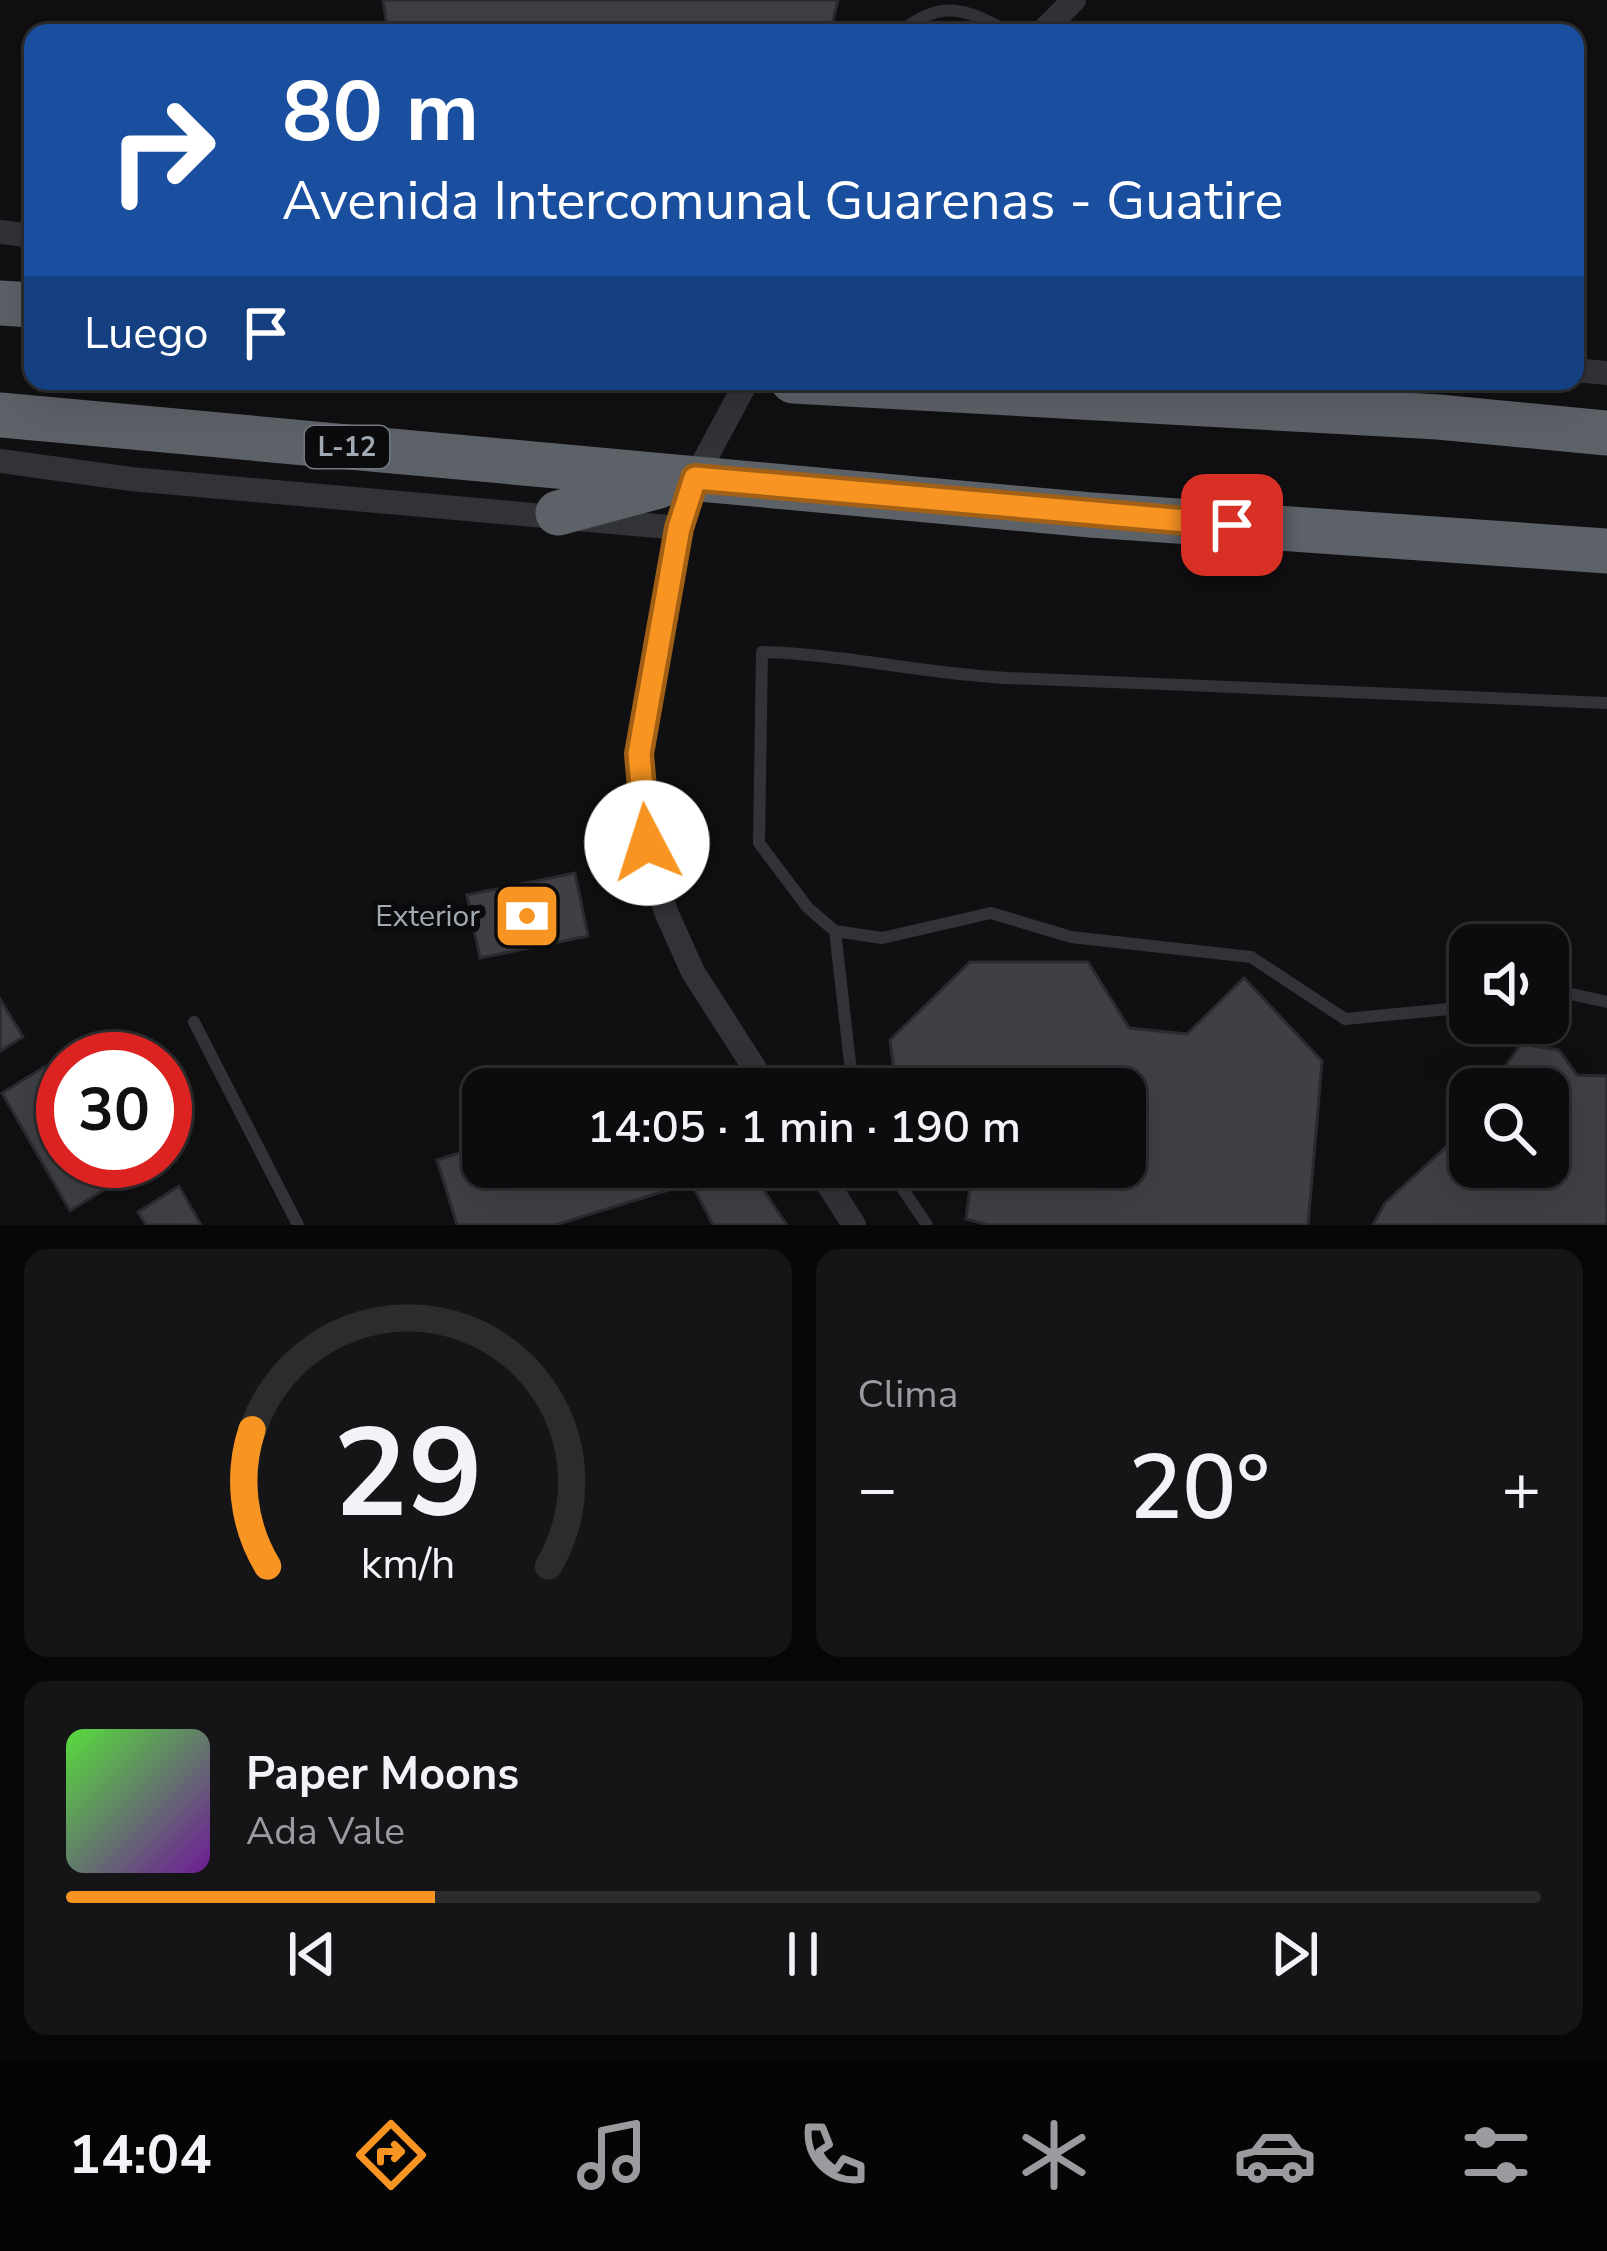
<!DOCTYPE html>
<html lang="es">
<head>
<meta charset="utf-8">
<style>
	:root { --surface:#0c0c0e; --page:#151517; --text:#f1f3f6; --muted:#9a9b9e; --line:#2c2c2e; --accent:#f89421 }
	body { margin:0; font-family:"Nunito Sans",sans-serif; background:var(--page); color:var(--text); height:100vh; display:flex; flex-direction:column; font-size:45px; white-space:nowrap }
	* { box-sizing:border-box; margin:0 }
	p { font-size:39px; color:var(--muted) }
	.icon { flex:none; width:66px; height:66px; fill:none; stroke:currentColor; stroke-width:2; stroke-linecap:round; stroke-linejoin:round }
	.map { position:relative; height:1225px; overflow:hidden }
	.panel { display:flex; flex-direction:column; gap:24px; padding:24px; background:#070708; flex:1 }
	.panel>* { flex:none }
	.top-card { position:absolute; left:24px; top:24px; width:1560px; height:366px; border-radius:24px; box-shadow:0 12px 48px #0002,0 0 0 3px var(--line); background:#1a4fa0; color:#fff; overflow:hidden }
	.buttons { position:absolute; left:1449px; top:924px; display:grid; gap:24px }
	.buttons a { display:grid; place-items:center; width:120px; height:120px; border-radius:24px; background:var(--surface); box-shadow:0 12px 48px #0002,0 0 0 3px var(--line); font-size:60px }
	.speed { position:absolute; left:36px; top:1032px; display:flex; gap:24px; font-size:60px; font-weight:700; text-align:center }
	.speed>* { display:grid; place-content:center; width:156px; height:156px; border-radius:50%; background:var(--surface); box-shadow:0 12px 48px #0002,0 0 0 3px var(--line); line-height:1 }
	.speed .limit { border:18px solid #d22; background:#fff; color:#111 }
	.pin { position:absolute; display:grid; place-items:center; width:102px; height:102px; color:#fff; margin:-51px; border-radius:24px; box-shadow:0 6px 18px #0006 }
	.me { position:absolute; width:132px; margin:-66px; rotate:355deg; stroke-linejoin:round; filter:drop-shadow(0 0 9px #0008) }
	.turn { display:flex; align-items:center; gap:42px; height:252px; padding:0 60px; font-size:54px }
	.turn .icon { width:156px; height:156px; stroke-width:2.5 }
	.turn b { display:block; font-size:84px; line-height:102px }
	.then { display:flex; align-items:center; height:114px; padding:0 60px; background:#0003; gap:24px; font-size:45px }
	.big { font-size:90px; font-weight:600; line-height:1.1 }
	.panel .tile { flex:1; display:flex; flex-direction:column; justify-content:center; gap:18px; min-width:0; padding:0 42px; border-radius:24px; background:var(--page) }
	.panel .dial { align-items:center; gap:0 }
	.dial svg { height:312px; overflow:visible; fill:none; stroke:var(--line); stroke-width:7; stroke-linecap:round; text-anchor:middle }
	.dial text { fill:var(--text); stroke:none }
	.song { display:flex; align-items:center; gap:36px }
	.cover { width:144px; height:144px; border-radius:18px; background:linear-gradient(135deg,hsl(110 70% 55%),hsl(280 70% 35%)) }
	.played { height:12px; border-radius:6px; background:linear-gradient(90deg,var(--accent) 25%,var(--line) 25%) }
	.keys { display:flex; justify-content:space-around; direction:ltr }
	.heat { display:flex; justify-content:space-between; align-items:center; font-size:66px; direction:ltr }
	.panel .tiles { flex:1; display:grid; gap:24px; grid-template-columns:1fr 1fr }
	.tile:last-child { grid-column:span 2 }
	.trip { position:absolute; left:462px; top:1068px; width:684px; height:120px; border-radius:24px; background:var(--surface); box-shadow:0 12px 48px #0002,0 0 0 3px var(--line); font-weight:600; line-height:120px; text-align:center }
	.tab-bar { display:flex; height:192px; justify-content:space-around; align-items:center; background:#050506; color:var(--muted) }
	.tab-bar .icon { width:84px; height:84px }
	.tab-bar .on { color:var(--accent) }
	.tab-bar b { font-size:54px; color:var(--text) }
	.map>svg:first-child { display:block }
</style>
</head>
<body>
<div class="map">
<svg width="1607" height="1225" viewBox="0 0 1607 1225">
	<rect width="100%" height="100%" fill="#101012"/>
	<g fill="#3f4045" stroke="#2a2b2e" stroke-width="3">
		<path d="M383 0H838L830 33H388Z"/>
		<path d="M575 873 588 936 480 958 467 895Z"/>
		<path d="M970 962H1088L1129 1028 1187 1034 1244 978 1322 1061 1308 1225H988L966 1219 972 1171 942 1167H1125V1089H896L890 1040Z"/>
		<path d="M0 999 23 1037 0 1051Z"/>
		<path d="M94 1036 107 1059H63V1161H148L121 1179 116 1171 106 1177 110 1186 70 1211 2 1093 44 1067 51 1080 62 1074 53 1061Z"/>
		<path d="M1521 1044 1559 1050 1577 1075 1607 1076V1225H1373L1385 1203 1470 1125V1167H1548V1089H1474L1475 1076 1501 1072Z"/>
		<path d="M652 1069 658 1089H588Z"/>
		<path d="M483 1145V1167H665L672 1189 555 1225H457L437 1160Z"/>
		<path d="M748 1167 787 1225H713L691 1182Z"/>
		<path d="M179 1186 201 1225H146L138 1212Z"/>
	</g>
	<g fill="none" stroke-linecap="round" stroke-linejoin="round">
		<g stroke="#313337" stroke-width="12">
			<path d="M898 33C942 0 961 6 1011 33"/>
			<path d="M835 931 853 1089"/>
			<path d="M1548 989 1607 1002"/>
			<path d="M1470 1007 1345 1019 1251 957 1071 937 991 913 882 938 835 931 808 908 759 843 762 652C844 654 925 674 1007 678 1207 686 1407 693 1607 703"/>
			<path d="M194 1022 298 1225"/>
			<path d="M888 1167 927 1225"/>
		</g>
		<g stroke="#313337" stroke-width="24">
			<path d="M1041 33 1074 0"/>
			<path d="M0 232 33 236"/>
			<path d="M1575 370 1607 373"/>
			<path d="M747 381 695 478 679 528 639 754 647 843 666 912 693 972 768 1089"/>
			<path d="M0 461 131 479 679 528"/>
			<path d="M817 1167 854 1225"/>
		</g>
		<g stroke="#5d6168" stroke-width="45">
			<path d="M0 303 33 305"/>
			<path d="M793 381 1438 417 1607 433"/>
			<path d="M0 415 1091 515 1607 551"/>
			<path d="M558 513 659 486"/>
		</g>
	</g>
	<g fill="none" stroke-linecap="round" stroke-linejoin="round">
		<defs>
			<path id="route" d="M647 843 639 754 679 528 695 478 1232 525"/>
		</defs>
		<use href="#route" stroke="#a16015" stroke-width="30"/>
		<use href="#route" stroke="#f89421" stroke-width="21"/>
	</g>
	<defs>
		<symbol id="bank-square" viewBox="-11 -11 22 22"><rect x="-9" y="-9" width="18" height="18" rx="4" fill="#f89421" stroke="#0b0b0d"/><path d="M-6-4H6V4H-6ZM0-2.3a2.3 2.3 0 1 0 0 4.6a2.3 2.3 0 1 0 0-4.6Z" fill="#fff"/></symbol>
	</defs>
	<g fill-rule="evenodd">
		<use href="#bank-square" x="489" y="878" width="76" height="76"/>
	</g>
	<g text-anchor="middle" stroke-width="12" stroke-linejoin="round" paint-order="stroke">
		<rect fill="#0b0b0d" stroke="#747a81" stroke-width="3" x="305" y="426" width="84" height="42" rx="9"/>
		<g font-size="27" font-weight="bold" fill="#a1a9b3">
			<text x="347" y="456">L-12</text>
		</g>
		<g font-size="30" fill="#a1a9b3" stroke="#0b0b0d" text-anchor="end">
			<text x="480" y="926">Exterior</text>
		</g>
	</g>
</svg>
<div class="buttons">
<a><svg class="icon" aria-label="sound" viewBox="0 0 24 24"><path d="M4 9h4l5-4v14l-5-4H4zM17 9q2 3 0 6"/></svg></a>
<a><svg class="icon" aria-label="search" viewBox="0 0 24 24"><circle cx="10" cy="10" r="6"/><path d="M15 15l6 6"/></svg></a>
</div>
<div class="speed"><div class="limit">30</div></div>
<div class="pin" style="left:1232px;top:525px;background:#d93025"><svg class="icon" aria-label="arrive" viewBox="0 0 24 24"><path d="M6 21V4h12l-3 4 3 4H6"/></svg></div>
<svg class="me" style="left:647px;top:843px" viewBox="-20 -20 40 40"><circle r="19" fill="#fff"/><path d="M0-13L10 11 0 6-10 11z" fill="#f89421"/></svg>
<div class="trip">14:05 · 1 min · 190 m</div>
<div class="top-card">
<div class="turn"><svg class="icon" aria-label="right" viewBox="0 0 24 24"><path d="M7 20v-9h11M14 6l5 5-5 5"/></svg><div><b>80 m</b>Avenida Intercomunal Guarenas - Guatire</div></div>
<div class="then">Luego<svg class="icon" aria-label="arrive" viewBox="0 0 24 24"><path d="M6 21V4h12l-3 4 3 4H6"/></svg></div>
</div>
</div>
<section class="panel">
<div class="tiles">
<div class="tile dial"><svg viewBox="0 0 100 80">
<path d="M14 69A42 42 0 1 1 86 69"/>
<path d="M14 69A42 42 0 0 1 10 34" stroke="#f89421"/>
<text x="50" y="56" font-size="32" font-weight="700">29</text>
<text x="50" y="72" font-size="11">km/h</text>
</svg></div>
<div class="tile"><p>Clima</p>
<div class="heat"><a>−</a><b class="big">20°</b><a>+</a></div>
</div>
<div class="tile">
<div class="song"><i class="cover"></i><div><b>Paper Moons</b><p>Ada Vale</p></div></div>
<div class="played"></div>
<div class="keys"><svg class="icon" aria-label="previous" viewBox="0 0 24 24"><path d="M18 5L8 12l10 7zM5 5v14"/></svg><svg class="icon" aria-label="pause" viewBox="0 0 24 24"><path d="M8 5v14M16 5v14"/></svg><svg class="icon" aria-label="next" viewBox="0 0 24 24"><path d="M6 5l10 7-10 7zM19 5v14"/></svg></div>
</div>
</div>
</section>
<nav class="tab-bar">
<b>14:04</b>
<svg class="icon on" aria-label="directions" viewBox="0 0 24 24"><path d="M12 3l9 9-9 9-9-9zM9 14v-3h6M13 9l2 2-2 2"/></svg>
<svg class="icon" aria-label="music" viewBox="0 0 24 24"><path d="M9 18V5l10-2v13"/><circle cx="6" cy="18" r="3"/><circle cx="16" cy="16" r="3"/></svg>
<svg class="icon" aria-label="phone" viewBox="0 0 24 24"><path d="M5 4h4l2 5-3 2q2 4 5 5l2-3 5 2v4C11 20 4 13 5 4z"/></svg>
<svg class="icon" aria-label="climate" viewBox="0 0 24 24"><path d="M12 3v18M4 7l16 10M4 17L20 7"/></svg>
<svg class="icon" aria-label="car" viewBox="0 0 24 24"><path d="M5 17H2v-5l4-1 3-4h7l3 4 3 1v5h-3M9 17h6M6 11h13"/><circle cx="7" cy="17" r="2"/><circle cx="17" cy="17" r="2"/></svg>
<svg class="icon" aria-label="filters" viewBox="0 0 24 24"><path d="M4 7h16M4 17h16"/><circle cx="9" cy="7" r="2"/><circle cx="15" cy="17" r="2"/></svg>
</nav>
</body>
</html>
